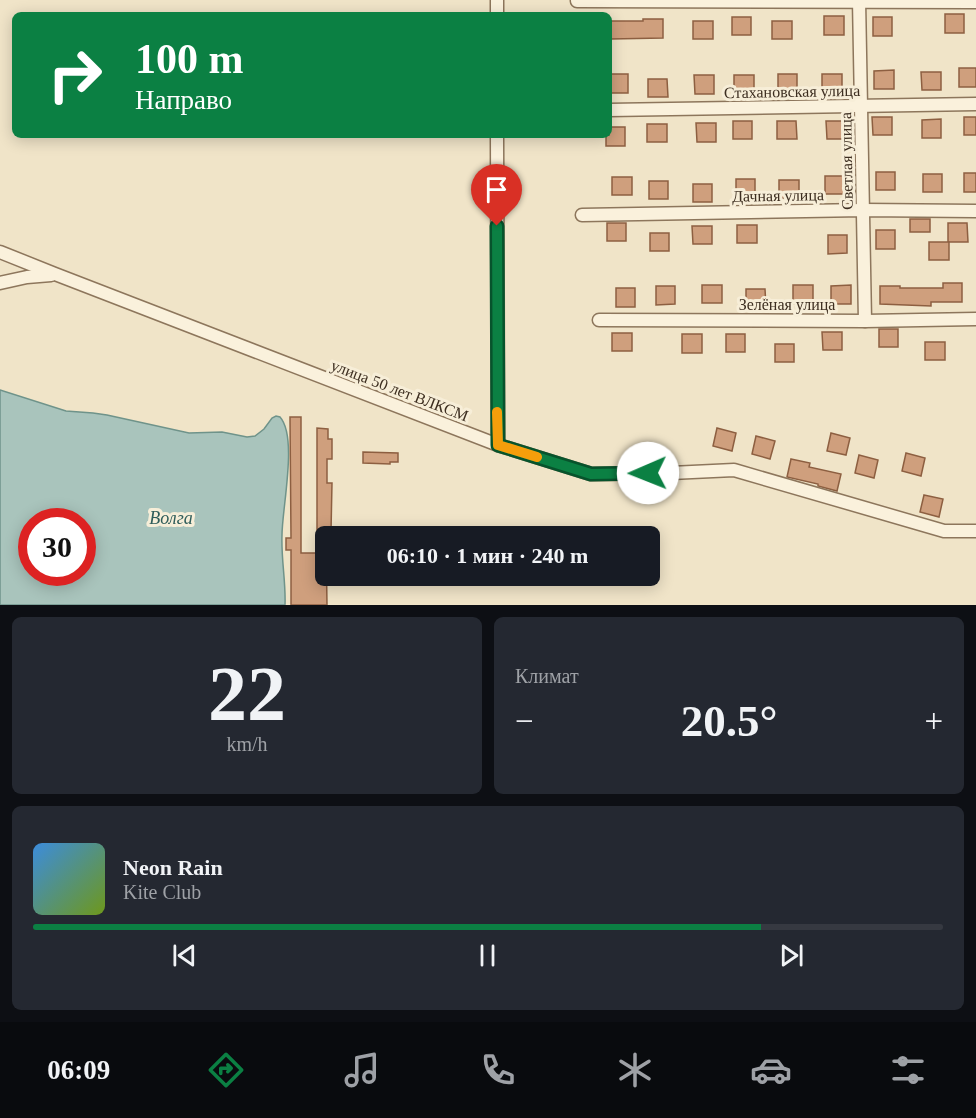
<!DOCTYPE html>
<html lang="ru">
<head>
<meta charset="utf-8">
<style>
	:root { --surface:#171b24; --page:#242831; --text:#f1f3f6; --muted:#9ea1a6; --line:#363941; --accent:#0b8043 }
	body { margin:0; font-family:"Times New Roman",serif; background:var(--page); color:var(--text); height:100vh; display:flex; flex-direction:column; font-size:22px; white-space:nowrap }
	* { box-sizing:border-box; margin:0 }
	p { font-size:20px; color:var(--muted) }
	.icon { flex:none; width:33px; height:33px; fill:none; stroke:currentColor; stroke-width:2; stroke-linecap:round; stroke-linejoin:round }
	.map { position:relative; height:605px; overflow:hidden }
	.sheet { display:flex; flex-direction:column; gap:12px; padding:12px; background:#0d0f14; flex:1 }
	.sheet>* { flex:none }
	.guide { position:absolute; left:12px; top:12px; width:600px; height:126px; border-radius:9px; box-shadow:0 3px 15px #0003; background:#0b8043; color:#fff; overflow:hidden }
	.speed { position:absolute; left:18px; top:508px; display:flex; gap:12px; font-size:30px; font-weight:700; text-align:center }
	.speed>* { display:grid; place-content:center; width:78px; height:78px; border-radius:50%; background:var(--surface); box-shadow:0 3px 15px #0003; line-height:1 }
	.speed .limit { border:9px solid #d22; background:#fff; color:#111 }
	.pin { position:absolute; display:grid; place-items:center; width:51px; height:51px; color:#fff; margin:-62px -26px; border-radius:50% 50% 50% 0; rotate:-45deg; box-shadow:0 0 6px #0007 }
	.pin .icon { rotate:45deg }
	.me { position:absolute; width:66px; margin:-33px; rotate:269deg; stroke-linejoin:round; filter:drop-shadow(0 0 4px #0008) }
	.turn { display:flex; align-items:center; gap:21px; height:126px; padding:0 24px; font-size:27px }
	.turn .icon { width:78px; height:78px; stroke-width:2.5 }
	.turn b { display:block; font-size:42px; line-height:51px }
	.big { font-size:45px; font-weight:600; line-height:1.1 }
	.sheet .tile { flex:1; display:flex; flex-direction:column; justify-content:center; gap:9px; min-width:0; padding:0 21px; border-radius:9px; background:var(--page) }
	.sheet .dial { align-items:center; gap:0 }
	.dial b { font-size:78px; line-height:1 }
	.song { display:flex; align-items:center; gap:18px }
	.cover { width:72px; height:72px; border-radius:9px; background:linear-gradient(135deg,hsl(210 70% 55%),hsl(80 70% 35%)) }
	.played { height:6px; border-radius:3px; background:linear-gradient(90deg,var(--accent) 80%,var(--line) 80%) }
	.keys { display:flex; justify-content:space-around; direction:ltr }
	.heat { display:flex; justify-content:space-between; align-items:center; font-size:33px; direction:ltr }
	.sheet .tiles { flex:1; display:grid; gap:12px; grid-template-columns:1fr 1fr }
	.tile:last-child { grid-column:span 2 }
	.trip { position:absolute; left:315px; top:526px; width:345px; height:60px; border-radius:9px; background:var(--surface); box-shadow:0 3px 15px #0003; font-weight:600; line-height:60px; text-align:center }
	.tabs { display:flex; height:96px; justify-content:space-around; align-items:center; background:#090b0e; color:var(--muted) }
	.tabs .icon { width:42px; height:42px }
	.tabs .on { color:var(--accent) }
	.tabs b { font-size:27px; color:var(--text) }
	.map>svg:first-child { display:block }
</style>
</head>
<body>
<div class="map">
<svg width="976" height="605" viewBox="0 0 976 605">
	<rect width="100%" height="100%" fill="#f0e4c8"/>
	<path fill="#a9c4bc" stroke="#6f938a" stroke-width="1.5" fill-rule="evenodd" d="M0 390 66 411 93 413 107 415 189 433 222 432 247 437 255 436 264 429 272 418 276 416 280 417C298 437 282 508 282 535 281 559 286 582 285 605H0ZM32 522H82V573H32Z"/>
	<g fill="#cf9f7d" stroke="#8d5f41" stroke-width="1.5">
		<rect x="945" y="14" width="19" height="19"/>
		<rect x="824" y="16" width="20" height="19"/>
		<rect x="732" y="17" width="19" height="18"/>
		<rect x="873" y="17" width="19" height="19"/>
		<path d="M643 19H663V38L611 39V21H643Z"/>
		<rect x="693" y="21" width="20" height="18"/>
		<rect x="772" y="21" width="20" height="18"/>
		<rect x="959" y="68" width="17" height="19"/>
		<path d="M894 70V89H874V71Z"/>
		<path d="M921 72H941V90H922Z"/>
		<rect x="609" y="74" width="19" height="19"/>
		<rect x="778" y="74" width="19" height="18"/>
		<path d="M822 74H842V92L822 93Z"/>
		<path d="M694 75H714V94H695Z"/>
		<rect x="734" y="75" width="20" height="19"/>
		<path d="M648 79H667L668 97H648Z"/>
		<path d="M872 117H892V135H873Z"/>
		<rect x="964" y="117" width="12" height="18"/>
		<path d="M941 119V138H922V120Z"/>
		<rect x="733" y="121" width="19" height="18"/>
		<path d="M777 121H796L797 139H777Z"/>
		<path d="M826 121H846V139H827Z"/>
		<path d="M696 123H716V142H697Z"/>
		<rect x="647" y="124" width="20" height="18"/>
		<path d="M609 127H625V146H606V135H609Z"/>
		<rect x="876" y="172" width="19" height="18"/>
		<rect x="964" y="173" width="12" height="19"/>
		<rect x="923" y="174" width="19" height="18"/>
		<rect x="825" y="176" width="20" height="18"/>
		<rect x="612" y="177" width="20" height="18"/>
		<rect x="736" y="179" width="19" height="18"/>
		<rect x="779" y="180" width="20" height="18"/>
		<rect x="649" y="181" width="19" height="18"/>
		<rect x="693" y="184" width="19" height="18"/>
		<rect x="910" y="219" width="20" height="13"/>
		<rect x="607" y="223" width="19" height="18"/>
		<path d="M948 223H967L968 242H948Z"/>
		<rect x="737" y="225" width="20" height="18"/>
		<path d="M692 226H712V244H693Z"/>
		<rect x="876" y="230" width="19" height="19"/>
		<rect x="650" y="233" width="19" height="18"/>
		<path d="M828 235H847V253L828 254Z"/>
		<rect x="929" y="242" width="20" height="18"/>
		<path d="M943 283H962V302H931V306L880 304V286H900V288H943Z"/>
		<rect x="702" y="285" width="20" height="18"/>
		<rect x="793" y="285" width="20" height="19"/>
		<path d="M851 285V304H831V286Z"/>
		<path d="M656 286H675V304L656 305Z"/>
		<rect x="616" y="288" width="19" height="19"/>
		<path d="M746 289H765L766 307H746Z"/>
		<rect x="879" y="329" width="19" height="18"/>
		<path d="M822 332H842V350H823Z"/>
		<rect x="612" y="333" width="20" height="18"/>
		<rect x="682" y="334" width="20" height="19"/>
		<rect x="726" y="334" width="19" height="18"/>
		<rect x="925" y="342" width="20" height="18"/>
		<rect x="775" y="344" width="19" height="18"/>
		<path d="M290 417H301V553H317V428L328 429V439H332V459H327V483H332L331 532H327V537H326L327 605H291V550H286V538H291Z"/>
		<path d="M717 428 736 433 732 451 713 446Z"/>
		<path d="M831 433 850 438 846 455 827 451Z"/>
		<path d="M756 436 775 441 770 459 752 454Z"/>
		<path d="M363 452 398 453V462H390V464L363 463Z"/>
		<path d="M906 453 925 458 921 476 902 471Z"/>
		<path d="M859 455 878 460 874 478 855 473Z"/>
		<path d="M791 459 810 463 809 467 841 474 837 491 818 486V484L787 477Z"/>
		<path d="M924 495 943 499 939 517 920 512Z"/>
	</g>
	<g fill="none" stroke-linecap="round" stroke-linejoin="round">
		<defs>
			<g id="minor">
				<path d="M859 0 865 321"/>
				<path d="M577 1 976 2"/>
				<path d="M497 15V0"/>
				<path d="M609 110 976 104"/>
				<path d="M497 135 498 445"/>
				<path d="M582 215 863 210 976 211"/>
				<path d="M0 252 55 274 498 445 591 474 671 473 734 470 944 531H976"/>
				<path d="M0 283 27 277 51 275"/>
				<path d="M599 320 865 321 976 319"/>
			</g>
		</defs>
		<use href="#minor" stroke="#8d765c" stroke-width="15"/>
		<use href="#minor" stroke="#faf1dc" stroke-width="12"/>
	</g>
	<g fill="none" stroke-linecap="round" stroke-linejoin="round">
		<defs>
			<path id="route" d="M497 226 498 445 591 474 648 473"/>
		</defs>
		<use href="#route" stroke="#07532c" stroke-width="15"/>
		<use href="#route" stroke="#0b8043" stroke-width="10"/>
		<path stroke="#f59e0b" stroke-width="10" d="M497 412 498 445 537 457"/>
	</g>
	<g text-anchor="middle" stroke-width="6" stroke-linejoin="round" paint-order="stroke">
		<g font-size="16" fill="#3d2e20" stroke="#f7eed8">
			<text transform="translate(792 91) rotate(-1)" y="6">Стахановская улица</text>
			<text transform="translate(846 161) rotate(-91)" y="6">Светлая улица</text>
			<text transform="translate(778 195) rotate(-1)" y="6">Дачная улица</text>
			<text x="787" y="310">Зелёная улица</text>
			<text transform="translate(400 390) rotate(21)" y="6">улица 50 лет ВЛКСМ</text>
		</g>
		<g font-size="18" font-style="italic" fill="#2f5d5a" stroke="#f7eed8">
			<text x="171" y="524">Волга</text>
		</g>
	</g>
</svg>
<div class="speed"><div class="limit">30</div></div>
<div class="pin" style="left:497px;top:226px;background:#d93025"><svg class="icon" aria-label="arrive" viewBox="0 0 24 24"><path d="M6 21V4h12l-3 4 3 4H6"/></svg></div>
<svg class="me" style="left:648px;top:473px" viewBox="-20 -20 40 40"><circle r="19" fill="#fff"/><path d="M0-13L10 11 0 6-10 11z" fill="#0b8043"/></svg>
<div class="trip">06:10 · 1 мин · 240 m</div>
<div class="guide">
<div class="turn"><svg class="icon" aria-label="right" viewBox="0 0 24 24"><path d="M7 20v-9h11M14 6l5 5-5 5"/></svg><div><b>100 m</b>Направо</div></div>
</div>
</div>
<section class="sheet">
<div class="tiles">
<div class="tile dial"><b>22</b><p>km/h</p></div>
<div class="tile"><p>Климат</p>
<div class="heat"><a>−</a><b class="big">20.5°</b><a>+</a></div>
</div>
<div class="tile">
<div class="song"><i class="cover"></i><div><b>Neon Rain</b><p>Kite Club</p></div></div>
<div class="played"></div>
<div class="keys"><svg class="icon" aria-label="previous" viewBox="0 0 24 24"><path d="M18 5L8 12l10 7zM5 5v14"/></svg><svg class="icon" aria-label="pause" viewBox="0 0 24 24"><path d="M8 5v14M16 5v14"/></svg><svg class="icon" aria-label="next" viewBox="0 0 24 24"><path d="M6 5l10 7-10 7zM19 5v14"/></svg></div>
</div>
</div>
</section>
<nav class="tabs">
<b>06:09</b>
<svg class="icon on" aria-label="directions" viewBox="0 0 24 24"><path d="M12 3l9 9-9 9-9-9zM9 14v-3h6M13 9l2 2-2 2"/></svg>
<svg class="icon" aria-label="music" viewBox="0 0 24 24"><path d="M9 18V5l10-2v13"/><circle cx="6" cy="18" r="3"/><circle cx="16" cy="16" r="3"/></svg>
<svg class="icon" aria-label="phone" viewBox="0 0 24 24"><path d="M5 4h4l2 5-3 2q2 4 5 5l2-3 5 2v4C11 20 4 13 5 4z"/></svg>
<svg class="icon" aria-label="climate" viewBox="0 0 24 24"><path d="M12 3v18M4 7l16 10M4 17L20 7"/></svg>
<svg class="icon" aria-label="car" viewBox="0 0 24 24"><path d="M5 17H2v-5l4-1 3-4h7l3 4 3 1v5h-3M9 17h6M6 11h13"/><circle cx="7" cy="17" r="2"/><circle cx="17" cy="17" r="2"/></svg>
<svg class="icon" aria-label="filters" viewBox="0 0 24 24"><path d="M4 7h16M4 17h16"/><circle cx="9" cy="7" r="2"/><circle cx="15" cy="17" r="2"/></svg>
</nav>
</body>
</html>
